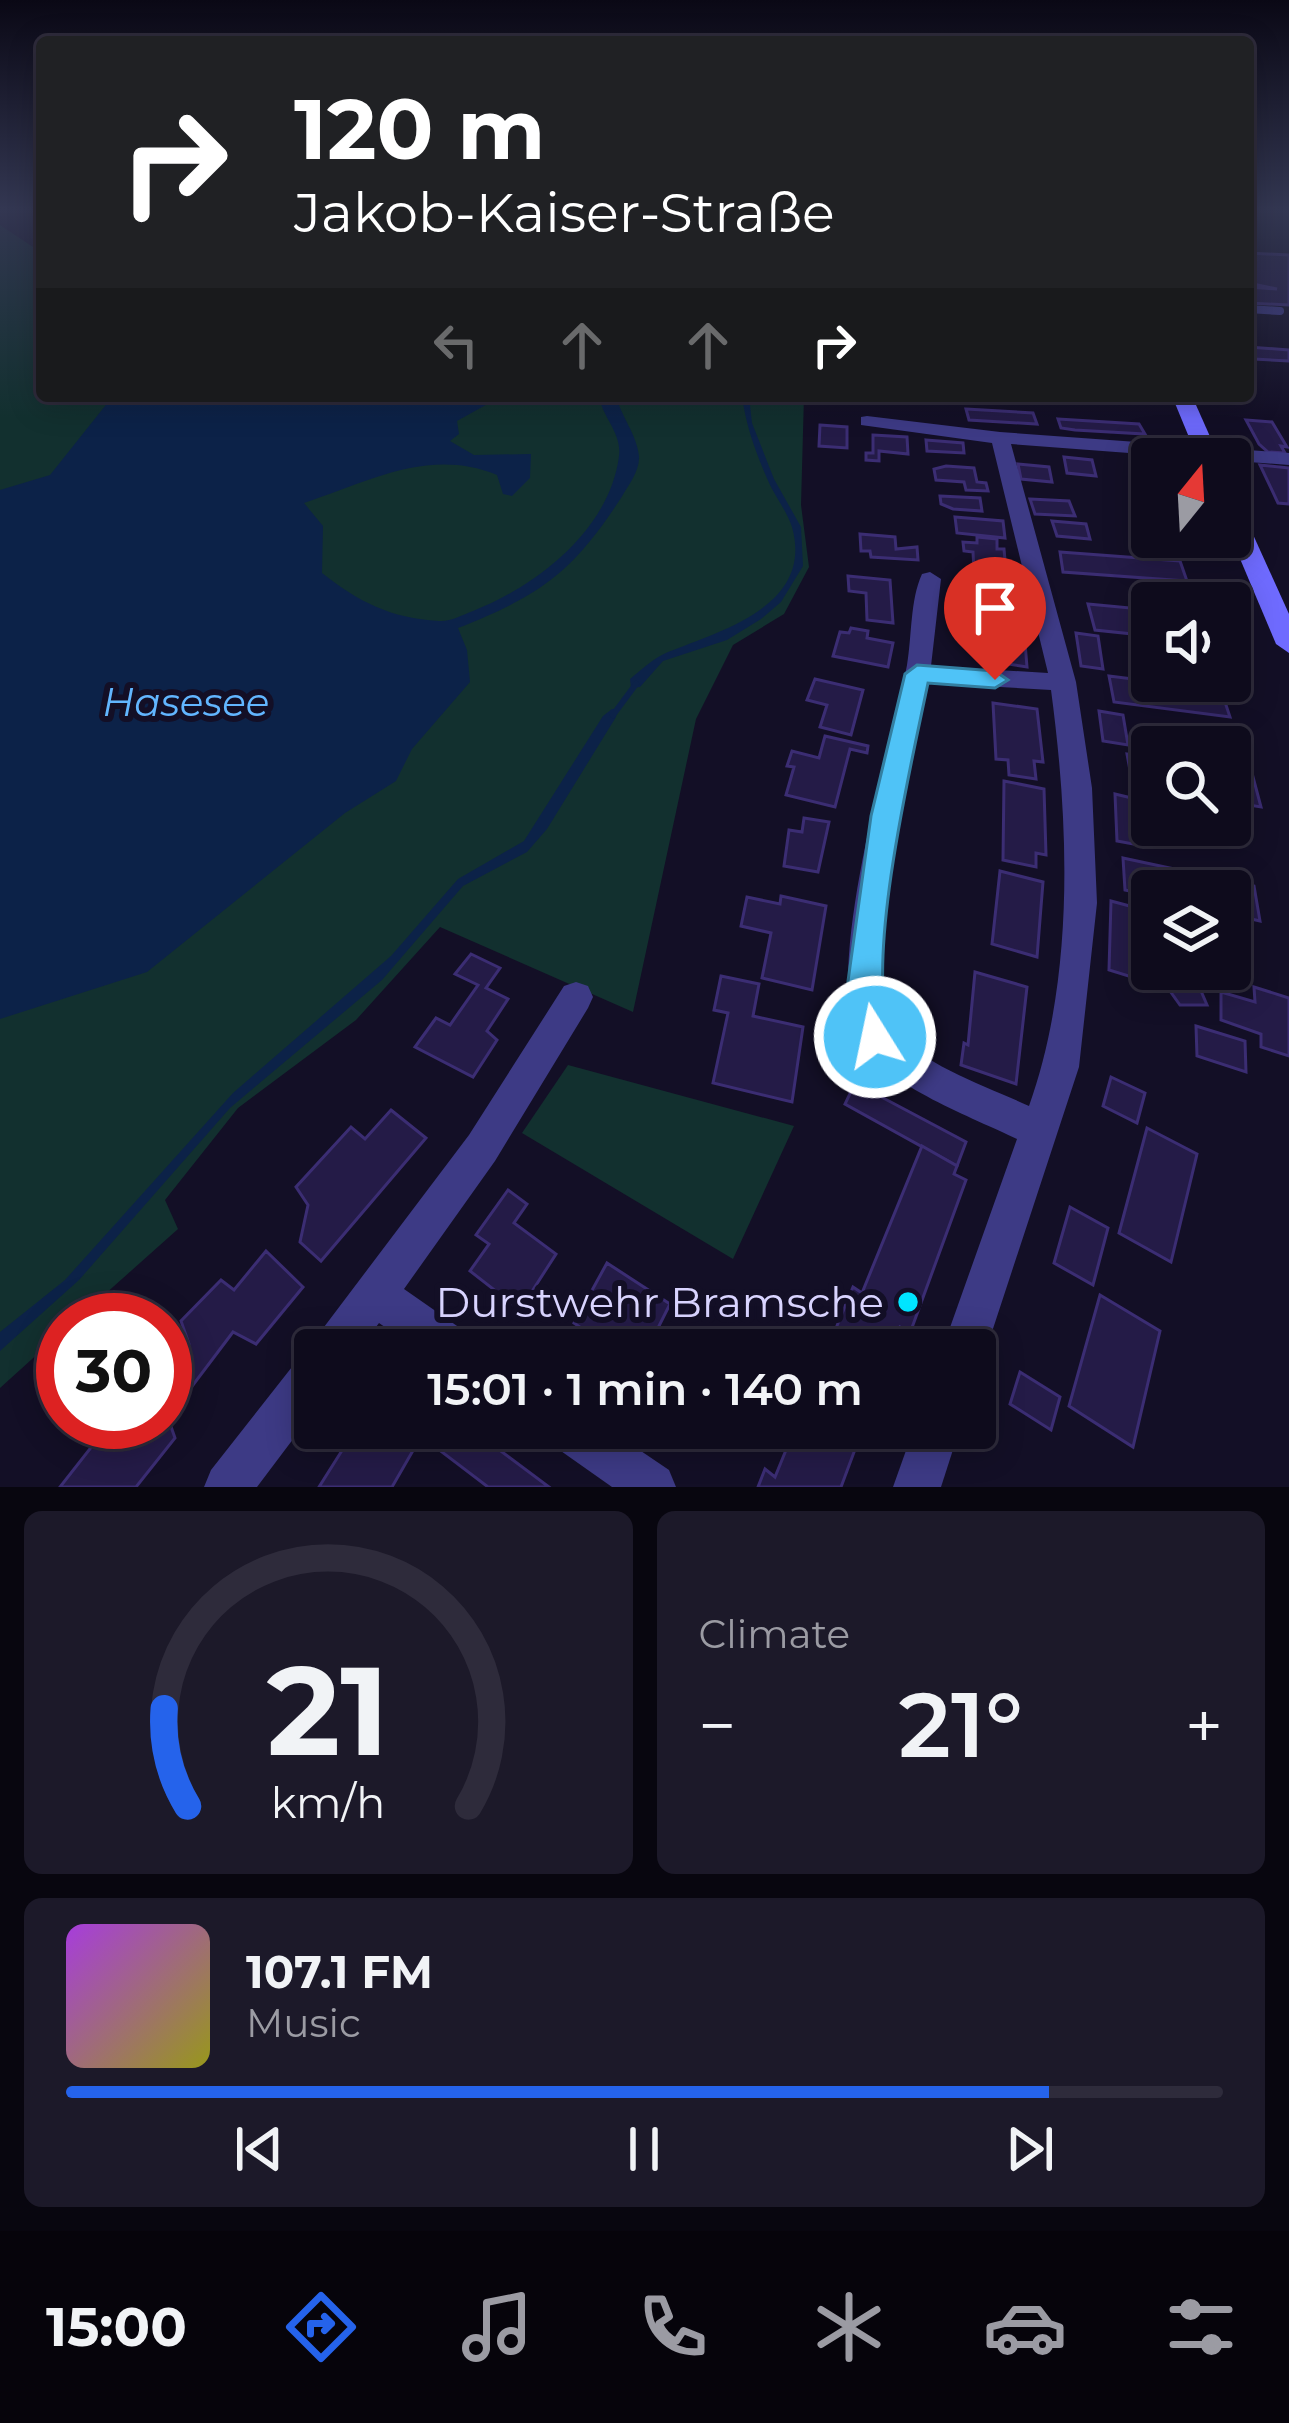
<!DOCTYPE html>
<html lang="en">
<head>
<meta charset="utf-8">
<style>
	:root { --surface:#0e0b1c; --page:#1c1929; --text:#f1f3f6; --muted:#9b9ba3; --line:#2e2b3b; --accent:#2563eb }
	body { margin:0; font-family:Montserrat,sans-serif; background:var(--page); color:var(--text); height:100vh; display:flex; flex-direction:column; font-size:45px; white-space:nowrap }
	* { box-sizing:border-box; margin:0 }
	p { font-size:39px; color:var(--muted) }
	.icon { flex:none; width:66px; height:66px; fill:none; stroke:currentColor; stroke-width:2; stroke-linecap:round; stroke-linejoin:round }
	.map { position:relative; height:1487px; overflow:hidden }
	.details { display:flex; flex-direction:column; gap:24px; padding:24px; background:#08060f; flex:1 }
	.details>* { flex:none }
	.hud { position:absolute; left:36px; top:36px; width:1218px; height:366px; border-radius:12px; box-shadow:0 6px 30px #0003,0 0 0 3px var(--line); background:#202124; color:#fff; overflow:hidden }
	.needle { width:78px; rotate:18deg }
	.buttons { position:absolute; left:1131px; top:438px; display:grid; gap:24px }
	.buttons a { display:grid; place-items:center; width:120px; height:120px; border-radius:12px; background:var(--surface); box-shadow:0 6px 30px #0003,0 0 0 3px var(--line); font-size:60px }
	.speed { position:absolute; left:36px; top:1293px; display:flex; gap:24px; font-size:60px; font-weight:700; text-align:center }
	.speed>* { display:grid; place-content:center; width:156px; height:156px; border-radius:50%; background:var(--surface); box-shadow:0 6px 30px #0003,0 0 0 3px var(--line); line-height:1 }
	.speed .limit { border:18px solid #d22; background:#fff; color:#111 }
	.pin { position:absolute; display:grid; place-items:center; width:102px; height:102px; color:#fff; margin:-123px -51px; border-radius:50% 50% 50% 0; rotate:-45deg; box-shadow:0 0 12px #0007 }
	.pin .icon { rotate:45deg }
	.me { position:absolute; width:132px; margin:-66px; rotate:350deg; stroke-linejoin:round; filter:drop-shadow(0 0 9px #0008) }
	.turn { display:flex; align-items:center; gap:42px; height:252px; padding:0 60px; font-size:54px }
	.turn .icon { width:156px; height:156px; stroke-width:2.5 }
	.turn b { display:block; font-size:84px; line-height:102px }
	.lanes { display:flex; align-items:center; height:114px; padding:0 60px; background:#0003; justify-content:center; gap:60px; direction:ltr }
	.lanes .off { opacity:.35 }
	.big { font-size:90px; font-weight:600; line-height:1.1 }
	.details .widget { flex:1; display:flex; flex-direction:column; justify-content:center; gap:18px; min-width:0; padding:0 42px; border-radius:18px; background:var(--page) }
	.details .dial { align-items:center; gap:0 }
	.dial svg { height:312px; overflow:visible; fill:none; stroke:var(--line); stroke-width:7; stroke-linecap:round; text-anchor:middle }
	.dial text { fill:var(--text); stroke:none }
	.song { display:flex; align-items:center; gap:36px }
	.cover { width:144px; height:144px; border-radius:18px; background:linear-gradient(135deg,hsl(280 70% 55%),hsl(60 70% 35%)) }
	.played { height:12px; border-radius:6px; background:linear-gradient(90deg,var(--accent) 85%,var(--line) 85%) }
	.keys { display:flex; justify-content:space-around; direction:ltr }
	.heat { display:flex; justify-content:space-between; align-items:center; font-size:66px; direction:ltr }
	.details .tiles { flex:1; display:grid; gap:24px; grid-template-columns:1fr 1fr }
	.widget:last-child { grid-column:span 2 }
	.trip { position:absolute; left:294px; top:1329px; width:702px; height:120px; border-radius:12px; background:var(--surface); box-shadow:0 6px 30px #0003,0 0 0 3px var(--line); font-weight:600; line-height:120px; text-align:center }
	.tab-bar { display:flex; height:192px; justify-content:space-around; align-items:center; background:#06040b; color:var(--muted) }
	.tab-bar .icon { width:84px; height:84px }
	.tab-bar .selected { color:var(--accent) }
	.tab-bar b { font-size:54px; color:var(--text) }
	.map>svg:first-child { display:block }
</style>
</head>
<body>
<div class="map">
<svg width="1289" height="1487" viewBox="0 0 1289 1487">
	<rect width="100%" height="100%" fill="#130f26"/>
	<g fill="#12302f">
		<path d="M0 225 42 253V396H804L801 505 809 567 784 614 733 645 696 719 633 1012 440 927 356 1020 238 1108 165 1200 178 1229 76 1320H63V1331L0 1388Z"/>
		<path d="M568 1065 794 1126 733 1259 522 1133Z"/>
	</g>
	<g fill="#0c2248">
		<path d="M113 396H502L457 421 459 434 450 441 474 455 531 454 530 478 512 496 503 494 497 475C429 447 368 482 304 503L323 526 322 573C359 602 390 618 439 621 450 622 462 615 473 611 537 586 610 529 619 456 622 433 602 417 599 396H616C621 416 637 435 639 456 640 471 628 486 621 498 572 573 541 595 458 628L467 650 470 682 412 749 396 781 345 813 147 972 0 1019V490L50 475Z"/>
		<path d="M742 396H749L752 423 774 479 801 527 803 566 781 602 761 619 727 640 663 661 640 687 631 688 630 679C642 669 654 658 668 652 722 630 814 606 792 527 787 512 777 499 770 485 757 456 746 427 742 396Z"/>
		<path d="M612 709H617L616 717 547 829 527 852 463 886 382 980 230 1108 79 1280 0 1351V1332L65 1280 233 1093 391 956 458 879 524 841 603 716Z"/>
	</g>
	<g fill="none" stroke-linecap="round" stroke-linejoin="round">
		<path stroke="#0c2248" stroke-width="6" d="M613 715 636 684"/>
	</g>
	<g fill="#241b47" stroke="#3b2d73" stroke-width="3">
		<path d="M1248 253 1289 255V305L1248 303V287L1277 289 1248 283V272H1252Z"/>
		<path d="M1248 347 1289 350V361L1254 359Z"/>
		<path d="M966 409 1033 413 1037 424 969 420Z"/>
		<path d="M1058 419 1139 424 1145 434 1075 430 1061 428Z"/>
		<path d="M1246 420 1272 422 1287 447 1281 446 1285 453 1268 452 1259 444Z"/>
		<path d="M820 425 847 427V448L819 446Z"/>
		<path d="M873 435 907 437 908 454 879 451V461L866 460V453H873Z"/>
		<path d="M926 440 963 443 964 453 927 451Z"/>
		<path d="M1064 457 1092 460 1096 476 1067 473Z"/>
		<path d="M1018 464 1049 467 1052 482 1021 479Z"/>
		<path d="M1260 465 1289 468V504L1278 503Z"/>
		<path d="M946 466 974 468 977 482 986 483 988 491 966 490 964 482 936 480 934 469Z"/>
		<path d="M940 496 980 498 982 511 953 509 941 504Z"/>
		<path d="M1030 499 1069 501 1075 516 1035 514Z"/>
		<path d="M955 517 1003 521 1005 538 957 533Z"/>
		<path d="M1052 521 1086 524 1090 539 1057 536Z"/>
		<path d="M1134 530 1152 531V537H1187L1191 546 1140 542Z"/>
		<path d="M860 534 895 537 896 549 917 547 918 560 871 557 870 551H861Z"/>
		<path d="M977 537 997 539V549H1004L1009 603 992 601 991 591 975 589 973 552 964 551 963 542 977 543Z"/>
		<path d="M1060 552 1180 561 1187 581 1063 572Z"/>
		<path d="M848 576 890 580 893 623 867 620 866 593 849 591Z"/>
		<path d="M1088 604 1152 610V636L1095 630Z"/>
		<path d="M993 615 1023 619 1027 667 995 662Z"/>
		<path d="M851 628 868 631 867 638 893 643 888 667 833 656 840 632 849 633Z"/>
		<path d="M1076 633 1098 636 1103 669 1081 666Z"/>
		<path d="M1109 676 1221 690 1230 717 1114 702Z"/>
		<path d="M815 679 863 690 851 735 820 727 827 705 807 700Z"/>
		<path d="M993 703 1037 709 1043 762 1034 761 1036 779 1009 775 1008 760 996 759Z"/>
		<path d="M1099 711 1123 715 1128 745 1103 741Z"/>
		<path d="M825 736 868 746 867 753 850 749 835 807 786 795 794 767 787 766 792 751 819 758Z"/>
		<path d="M1127 754 1152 758V790L1133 787Z"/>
		<path d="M1230 770 1252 773 1261 807 1230 802Z"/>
		<path d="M1004 781 1044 789 1046 855 1036 853V867L1003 860Z"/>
		<path d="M1115 794 1140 800 1144 846 1117 841Z"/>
		<path d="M804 818 829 822 818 872 784 866 789 830 802 832Z"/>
		<path d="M1123 858 1254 886 1260 921 1230 914V891H1152V896L1125 890Z"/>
		<path d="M1000 871 1043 882 1037 957 992 944Z"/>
		<path d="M781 896 826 906 812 990 762 978 771 933 741 926 747 897 780 904Z"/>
		<path d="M1111 901 1137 908 1135 978 1109 970Z"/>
		<path d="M471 954 500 968 486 988 508 999 487 1031 497 1040 473 1077 415 1047 436 1018 450 1025 478 985 455 974Z"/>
		<path d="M975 972 1027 987 1016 1084 961 1065 964 1043 968 1045Z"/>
		<path d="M721 976 759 984 753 1016 803 1027 792 1102 713 1083 728 1013 714 1010Z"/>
		<path d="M1254 987 1289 998V1056L1261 1047V1034L1221 1020V992L1255 1002Z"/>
		<path d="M1170 991H1201L1207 1005H1180Z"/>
		<path d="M1196 1026 1245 1041 1246 1072 1197 1056Z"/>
		<path d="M1111 1077 1145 1093 1137 1123 1103 1106Z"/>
		<path d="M855 1083 966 1142 957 1166 845 1104Z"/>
		<path d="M391 1110 426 1138 321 1261 300 1242 308 1205 296 1187 351 1127 365 1139Z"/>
		<path d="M1147 1128 1197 1154 1171 1262 1119 1233Z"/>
		<path d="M922 1146 957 1166 954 1174 966 1180 910 1333 900 1327 892 1350H827L853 1287 862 1293Z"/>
		<path d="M508 1190 527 1204 514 1223 556 1254 520 1310 470 1271 489 1244 476 1235Z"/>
		<path d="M1070 1207 1108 1228 1093 1285 1054 1263Z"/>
		<path d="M266 1251 303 1287 256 1344 233 1332 168 1418 175 1438 136 1487H60L111 1422H165V1372L189 1344 181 1321 221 1280 234 1290Z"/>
		<path d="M607 1263 670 1304 647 1350H591L597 1339 574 1323Z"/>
		<path d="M1100 1295 1160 1331 1133 1447 1069 1406Z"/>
		<path d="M1020 1372 1060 1397 1051 1430 1010 1404Z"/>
		<path d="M337 1428H426L392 1487H319L348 1441 335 1432Z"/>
		<path d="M445 1428H470L549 1487H488L434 1446Z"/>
		<path d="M795 1428H863L841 1487H758L765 1469 775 1477Z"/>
	</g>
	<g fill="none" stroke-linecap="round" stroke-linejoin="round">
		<path stroke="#3d3a85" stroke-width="8" d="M1248 309 1280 311"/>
		<g fill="#3d3a85" fill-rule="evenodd">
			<path d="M867 416 1000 432 1289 453V465L1011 444 1076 682 1092 788 1097 903 1079 1067 986 1350 975 1367V1350H942L1017 1139C974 1118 887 1086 861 1044 819 978 892 744 907 665 912 636 910 600 922 574L930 572 941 579 931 666 1048 673 992 443 861 425V417ZM928 683 1051 690C1069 824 1075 977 1029 1106 986 1086 924 1066 892 1029 857 988 917 742 928 683Z"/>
			<path d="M576 982 588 986 593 997 588 1008 495 1161 404 1289 470 1335 477 1350H418L379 1323 359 1350H315V1410L257 1487H204L211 1470 299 1358 312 1353 318 1335 469 1135 564 986Z"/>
			<path d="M544 1428H607L669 1470 676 1487H612L551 1444Z"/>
			<path d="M914 1428H960L941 1487H893Z"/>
		</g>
		<g fill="#6f6bff" fill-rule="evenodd">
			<path d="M1172 396H1192L1220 459H1198Z"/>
			<path d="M1230 501 1241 508 1289 614V653L1276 644 1230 535Z"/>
		</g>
	</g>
	<linearGradient id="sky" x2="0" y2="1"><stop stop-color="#0a0815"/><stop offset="0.5" stop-color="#333752"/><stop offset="1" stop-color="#333752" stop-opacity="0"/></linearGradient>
	<rect width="1289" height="418" fill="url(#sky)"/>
	<path fill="#4fc3f7" stroke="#337fa1" stroke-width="3" d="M917 665 995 671 1008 680 995 688 928 683C912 761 862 969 892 1037L887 1049 875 1054 862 1049 849 1022 848 981 871 816 905 674Z"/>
	<circle fill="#00e5ff" stroke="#130f26" stroke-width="4.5" cx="908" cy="1302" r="12"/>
	<g text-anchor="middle" stroke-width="12" stroke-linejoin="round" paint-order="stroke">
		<g font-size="39" font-style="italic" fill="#62b6ff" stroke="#130f26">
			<text x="186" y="716">Hasesee</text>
		</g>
		<g font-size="42" fill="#d9d4ff" stroke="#130f26" text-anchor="end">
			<text x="884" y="1317">Durstwehr Bramsche</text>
		</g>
	</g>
</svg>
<div class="buttons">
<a><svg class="needle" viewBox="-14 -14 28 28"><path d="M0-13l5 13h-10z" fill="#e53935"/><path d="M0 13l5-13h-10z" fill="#9b9ba3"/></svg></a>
<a><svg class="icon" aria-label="sound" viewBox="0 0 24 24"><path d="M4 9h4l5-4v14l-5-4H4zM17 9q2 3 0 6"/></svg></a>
<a><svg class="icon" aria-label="search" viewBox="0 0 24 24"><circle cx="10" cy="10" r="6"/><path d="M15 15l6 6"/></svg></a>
<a><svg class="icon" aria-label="layers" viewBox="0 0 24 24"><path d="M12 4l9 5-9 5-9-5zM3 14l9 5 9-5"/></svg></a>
</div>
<div class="speed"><div class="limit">30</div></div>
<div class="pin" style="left:995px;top:680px;background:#d93025"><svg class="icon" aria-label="arrive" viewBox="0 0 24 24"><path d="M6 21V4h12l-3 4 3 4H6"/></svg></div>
<svg class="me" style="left:875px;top:1037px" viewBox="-20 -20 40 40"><circle r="17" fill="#4fc3f7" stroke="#fff" stroke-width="3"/><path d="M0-11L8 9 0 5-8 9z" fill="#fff"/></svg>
<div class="trip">15:01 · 1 min · 140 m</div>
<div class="hud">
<div class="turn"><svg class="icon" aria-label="right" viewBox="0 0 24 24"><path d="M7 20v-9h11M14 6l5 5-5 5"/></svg><div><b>120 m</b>Jakob-Kaiser-Straße</div></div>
<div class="lanes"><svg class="icon off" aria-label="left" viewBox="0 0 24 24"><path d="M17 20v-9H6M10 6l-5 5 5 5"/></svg><svg class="icon off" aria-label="ahead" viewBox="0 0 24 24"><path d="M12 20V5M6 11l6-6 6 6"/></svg><svg class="icon off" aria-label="ahead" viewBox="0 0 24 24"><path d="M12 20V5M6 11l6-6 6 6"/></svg><svg class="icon" aria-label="right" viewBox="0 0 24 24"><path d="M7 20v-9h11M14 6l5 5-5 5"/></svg></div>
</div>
</div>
<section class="details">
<div class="tiles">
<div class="widget dial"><svg viewBox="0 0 100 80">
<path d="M14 69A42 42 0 1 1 86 69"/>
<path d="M14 69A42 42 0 0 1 8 44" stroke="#2563eb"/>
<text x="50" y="56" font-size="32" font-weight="700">21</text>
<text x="50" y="72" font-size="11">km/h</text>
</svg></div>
<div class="widget"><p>Climate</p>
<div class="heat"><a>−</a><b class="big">21°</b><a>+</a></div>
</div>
<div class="widget">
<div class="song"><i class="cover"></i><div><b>107.1 FM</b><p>Music</p></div></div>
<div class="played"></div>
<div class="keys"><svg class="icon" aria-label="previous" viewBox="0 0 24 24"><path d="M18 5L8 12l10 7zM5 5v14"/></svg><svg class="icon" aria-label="pause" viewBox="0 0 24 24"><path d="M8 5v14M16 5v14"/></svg><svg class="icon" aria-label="next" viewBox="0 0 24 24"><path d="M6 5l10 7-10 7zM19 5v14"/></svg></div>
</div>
</div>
</section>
<nav class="tab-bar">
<b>15:00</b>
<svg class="icon selected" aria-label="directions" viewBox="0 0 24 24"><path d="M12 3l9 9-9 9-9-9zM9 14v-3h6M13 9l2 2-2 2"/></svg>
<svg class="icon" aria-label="music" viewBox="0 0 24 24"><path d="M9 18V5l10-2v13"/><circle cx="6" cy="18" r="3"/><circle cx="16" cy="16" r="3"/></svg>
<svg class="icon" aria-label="phone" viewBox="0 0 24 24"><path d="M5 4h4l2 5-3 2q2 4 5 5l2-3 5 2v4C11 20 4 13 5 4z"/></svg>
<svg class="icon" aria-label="climate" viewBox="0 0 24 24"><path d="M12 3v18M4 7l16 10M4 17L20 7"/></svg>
<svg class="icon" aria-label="car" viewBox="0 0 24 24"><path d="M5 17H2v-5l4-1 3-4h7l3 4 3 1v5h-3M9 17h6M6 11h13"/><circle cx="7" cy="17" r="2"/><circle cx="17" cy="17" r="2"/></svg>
<svg class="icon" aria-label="filters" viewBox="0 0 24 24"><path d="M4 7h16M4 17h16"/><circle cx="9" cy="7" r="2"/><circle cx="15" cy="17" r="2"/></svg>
</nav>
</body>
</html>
